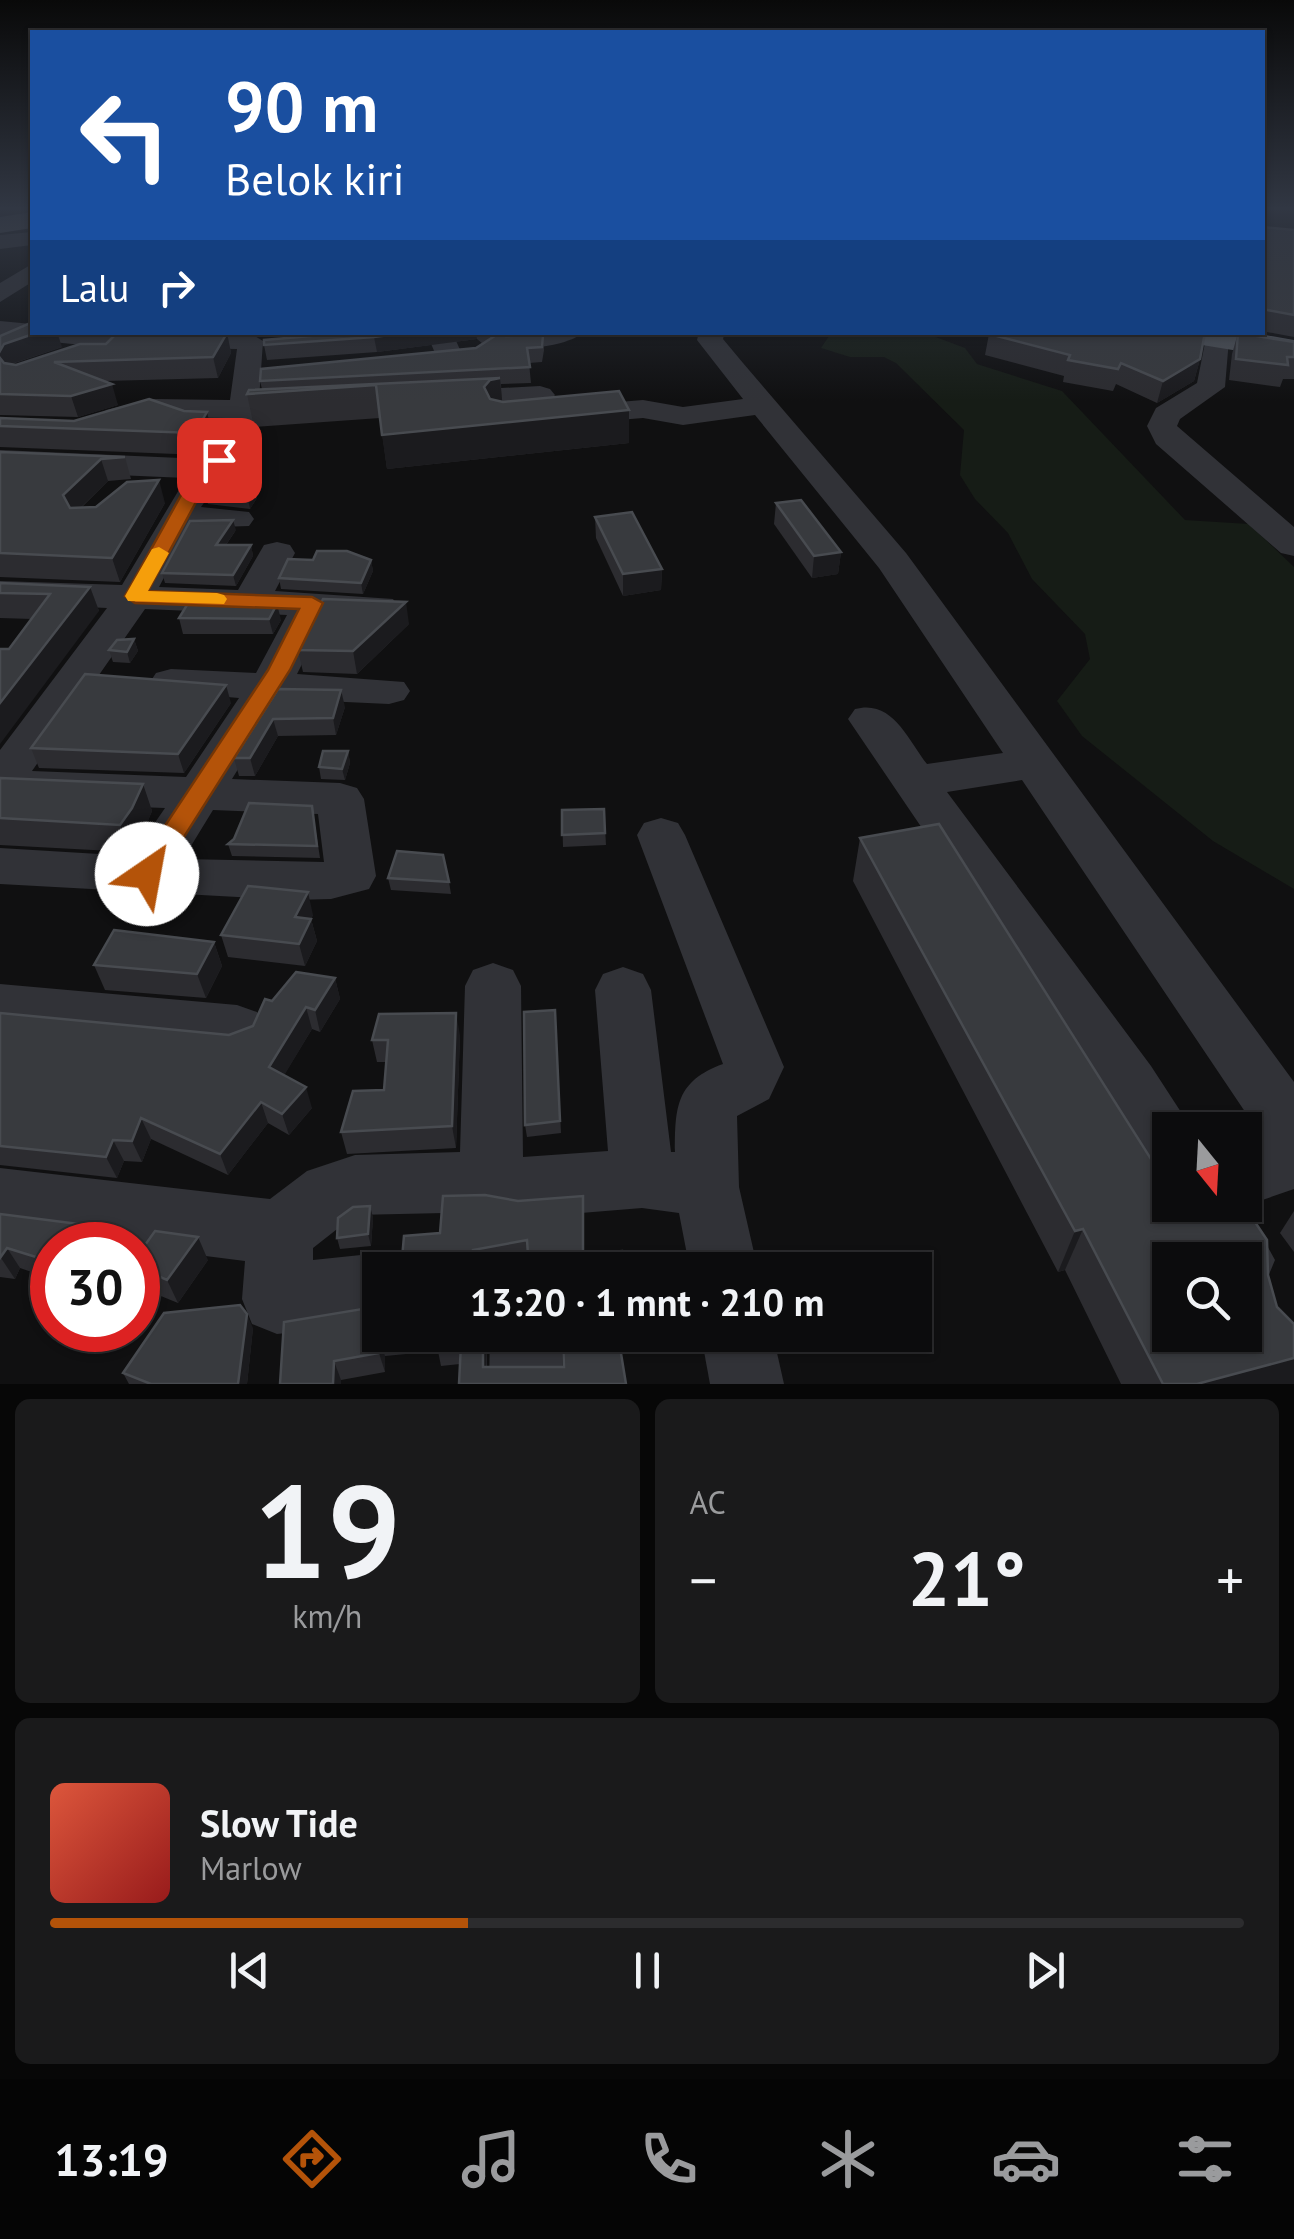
<!DOCTYPE html>
<html lang="id">
<head>
<meta charset="utf-8">
<style>
	:root { --surface:#0c0c0d; --page:#1a1a1b; --text:#f1f3f6; --muted:#9a9b9d; --line:#2c2c2e; --accent:#b45309 }
	body { margin:0; font-family:"PT Sans",sans-serif; background:var(--page); color:var(--text); height:100vh; display:flex; flex-direction:column; font-size:38px; white-space:nowrap }
	* { box-sizing:border-box; margin:0 }
	p { font-size:32px; color:var(--muted) }
	.icon { flex:none; width:55px; height:55px; fill:none; stroke:currentColor; stroke-width:2; stroke-linecap:round; stroke-linejoin:round }
	.map { position:relative; height:1384px; overflow:hidden }
	.panel { display:flex; flex-direction:column; gap:15px; padding:15px; background:#070707; flex:1 }
	.panel>* { flex:none }
	.guide { position:absolute; left:30px; top:30px; width:1235px; height:305px; border-radius:0px; box-shadow:0 2px 8px #0004,0 0 0 2px var(--line); background:#1a4fa0; color:#fff; overflow:hidden }
	.needle { width:65px; rotate:162deg }
	.fabs { position:absolute; left:1152px; top:1112px; display:grid; gap:20px }
	.fabs a { display:grid; place-items:center; width:110px; height:110px; border-radius:0px; background:var(--surface); box-shadow:0 2px 8px #0004,0 0 0 2px var(--line); font-size:50px }
	.speed { position:absolute; left:30px; top:1222px; display:flex; gap:20px; font-size:50px; font-weight:700; text-align:center }
	.speed>* { display:grid; place-content:center; width:130px; height:130px; border-radius:50%; background:var(--surface); box-shadow:0 2px 8px #0004,0 0 0 2px var(--line); line-height:1 }
	.speed .limit { border:15px solid #d22; background:#fff; color:#111 }
	.pin { position:absolute; display:grid; place-items:center; width:85px; height:85px; color:#fff; margin:-42px; border-radius:20px; box-shadow:0 5px 15px #0006 }
	.me { position:absolute; width:110px; margin:-55px; rotate:33deg; stroke-linejoin:round; filter:drop-shadow(0 0 8px #0008) }
	.turn { display:flex; align-items:center; gap:35px; height:210px; padding:0 30px; font-size:45px }
	.turn .icon { width:130px; height:130px; stroke-width:2.5 }
	.turn b { display:block; font-size:70px; line-height:85px }
	.then { display:flex; align-items:center; height:95px; padding:0 30px; background:#0003; gap:20px; font-size:38px }
	.big { font-size:75px; font-weight:700; line-height:1.1 }
	.panel .widget { flex:1; display:flex; flex-direction:column; justify-content:center; gap:15px; min-width:0; padding:0 35px; border-radius:15px; background:var(--page) }
	.panel .dial { align-items:center; gap:0 }
	.dial b { font-size:130px; line-height:1 }
	.song { display:flex; align-items:center; gap:30px }
	.cover { width:120px; height:120px; border-radius:15px; background:linear-gradient(135deg,hsl(10 70% 55%),hsl(0 70% 35%)) }
	.played { height:10px; border-radius:5px; background:linear-gradient(90deg,var(--accent) 35%,var(--line) 35%) }
	.keys { display:flex; justify-content:space-around; direction:ltr }
	.heat { display:flex; justify-content:space-between; align-items:center; font-size:55px; direction:ltr }
	.panel .tiles { flex:1; display:grid; gap:15px; grid-template-columns:1fr 1fr }
	.widget:last-child { grid-column:span 2 }
	.trip { position:absolute; left:362px; top:1252px; width:570px; height:100px; border-radius:0px; background:var(--surface); box-shadow:0 2px 8px #0004,0 0 0 2px var(--line); font-weight:700; line-height:100px; text-align:center }
	.dock { display:flex; height:160px; justify-content:space-around; align-items:center; background:#050505; color:var(--muted) }
	.dock .icon { width:70px; height:70px }
	.dock .active { color:var(--accent) }
	.dock b { font-size:45px; color:var(--text) }
	.map>svg:first-child { display:block }
</style>
</head>
<body>
<div class="map">
<svg width="1294" height="1384" viewBox="0 0 1294 1384">
	<rect width="100%" height="100%" fill="#101011"/>
	<path fill="#161c16" d="M831 333H925L965 348 977 364 1062 391 1185 520 1249 524 1294 567V889L1213 841 1082 736 1057 701 1090 659 1085 634 1032 579 1008 533 975 499 960 475 964 430 896 363 884 357H850L821 348Z"/>
	<g fill="none" stroke-linecap="round" stroke-linejoin="round">
		<g fill="#313237" fill-rule="evenodd">
			<path d="M32 232V245L0 249V235Z"/>
			<path d="M32 264V282L0 302V283Z"/>
			<path d="M0 321 32 324V332L250 333 263 341 259 400 281 403 285 409 281 415 255 418 235 460 201 507 249 512 254 519 249 526 190 528 159 587 238 590 264 545 277 542 290 545 295 553 275 591 393 599 398 607 393 615 379 619 326 616 297 674 404 682 410 691 404 700 389 704 281 699 232 779 340 783 357 788 364 799 376 876 369 889 331 899 293 900 0 884V848L132 856 165 808 0 802V750L107 608 0 603V581L122 585 186 478 0 470V450L203 459 225 418 152 417 117 425 106 422 102 416 106 410 152 399 230 400 237 349 104 347 0 337ZM145 609 287 615 256 673 171 669 156 673 150 682 156 691 239 698 186 777 32 771ZM213 810 318 814 324 862 183 859Z"/>
			<path d="M426 332H452L462 354 458 360H438Z"/>
			<path d="M520 332H584C570 345 526 351 508 347L504 341 508 335Z"/>
			<path d="M699 332H725L723 339 743 363 906 553 1294 1082V1189L1245 1206 1275 1260 1265 1284 1245 1292V1260H1203L1173 1205H1245V1146L1264 1140 1022 780 947 792 1151 1066 1192 1129 1170 1130V1178L1148 1169 1109 1104 848 719 855 709C892 699 907 738 927 764L1003 753 879 568 755 415 683 425 643 418 570 424 559 421 555 415 559 409 570 406 643 400 683 407 743 399 697 340Z"/>
			<path d="M1207 333 1222 332 1229 339 1225 387 1180 419 1177 426 1294 527V556L1281 553 1156 444 1147 426 1156 408 1197 383Z"/>
			<path d="M540 386 550 389 555 395 550 401 446 409 436 406 431 400 436 394 446 391Z"/>
			<path d="M661 818 678 823 685 835 784 1067 769 1099 737 1116 739 1187 758 1270H690L679 1213 642 1208 520 1218 489 1212 355 1215 313 1248V1260L380 1253 405 1263 407 1270H380V1323L277 1334 252 1324 242 1299 245 1261 0 1230V1168L270 1199 307 1171 355 1155 460 1152 465 986 473 970 493 963 513 970 521 986 523 1157 608 1151 595 990 603 974 623 967 643 974 651 990 671 1152H675C675 1107 676 1081 723 1064L637 835 644 823Z"/>
			<path d="M0 984 237 1005 257 1012 266 1029 257 1046 237 1053 0 1030Z"/>
			<path d="M490 1335H562L563 1384H489Z"/>
			<path d="M701 1335H773L784 1384H710Z"/>
		</g>
		<g fill="#4c5056" fill-rule="evenodd">
			<path d="M32 212V228L0 233V217Z"/>
			<path d="M1168 332H1248L1294 340V360L1184 342 1173 339Z"/>
		</g>
	</g>
	<g fill="#2c2c30">
		<path d="M1262 227 1294 230V337L1262 331Z"/>
		<path d="M358 332H506V336L543 335 544 350 542 362 529 363 531 383 501 384 502 402 629 443 387 469 380 418 254 427 247 394 262 389 260 381 476 348 483 344 477 339 377 352 267 360 264 345Z"/>
		<path d="M227 333 231 353 218 378 105 381 118 405 78 417 0 415V336L62 347 12 364 16 365 106 344Z"/>
		<path d="M1238 333 1294 342V379H1283L1280 387 1229 380 1232 354Z"/>
		<path d="M989 334 1200 359 1194 381 1157 403 1116 384 1113 391 1063 382 1064 376 985 355Z"/>
		<path d="M184 411 207 412 212 434 201 455 0 447V418L74 421Z"/>
		<path d="M0 452 125 457 131 479 108 481 82 507 165 503 120 582 0 577Z"/>
		<path d="M255 488 257 498 250 509 208 504 205 494Z"/>
		<path d="M776 503 841 552 838 574 812 578 774 524Z"/>
		<path d="M595 517 662 569 661 590 623 596 596 538Z"/>
		<path d="M236 530 226 545H251L253 556 236 586 165 583 162 573Z"/>
		<path d="M371 560 373 571 363 594 281 589 279 578Z"/>
		<path d="M0 583 90 587 99 611 9 649 32 619 0 618Z"/>
		<path d="M190 600 281 620 273 634H183L179 618Z"/>
		<path d="M409 624 357 674 303 672 298 650Z"/>
		<path d="M134 639 138 651 130 663 113 662 109 650Z"/>
		<path d="M278 689 345 707 336 735 278 736 255 776H239L234 758Z"/>
		<path d="M231 703 184 773 39 768 31 748Z"/>
		<path d="M348 751 350 763 345 780 321 779 319 767Z"/>
		<path d="M0 778 143 784 152 811 142 835 130 852 0 845Z"/>
		<path d="M312 806 320 858 232 856 228 844Z"/>
		<path d="M604 809 606 845 563 847 562 810Z"/>
		<path d="M860 838 1188 1219 1268 1275 1277 1307 1294 1384H1121L1065 1270 1058 1272 853 881Z"/>
		<path d="M388 878 449 882 451 894 391 890Z"/>
		<path d="M313 915 311 919 317 941 305 966 228 957 221 935Z"/>
		<path d="M214 942 222 966 206 998 105 990 94 965Z"/>
		<path d="M335 978 340 999 320 1032 312 1029 284 1075 312 1108 289 1135 268 1123 228 1175 151 1139 142 1162 124 1161 117 1178 0 1165V1013L229 1035 253 1026 272 1001Z"/>
		<path d="M555 1010 561 1133 527 1137 525 1125Z"/>
		<path d="M460 1035 456 1148 347 1154 341 1132 384 1090 386 1062H377L372 1040Z"/>
		<path d="M583 1196 584 1254 529 1260 476 1270 440 1233 518 1201Z"/>
		<path d="M370 1206 373 1218 371 1246 340 1249 337 1238Z"/>
		<path d="M1294 1211V1252L1280 1233Z"/>
		<path d="M0 1214 102 1227 112 1245H52V1279L20 1268 15 1279 0 1277Z"/>
		<path d="M140 1252 208 1260 178 1303 156 1294 144 1270 147 1266Z"/>
		<path d="M378 1300H380V1335H487V1367H564L563 1335H629V1349L620 1350 626 1384H459L460 1364 441 1366 438 1351 385 1356V1372L341 1380V1384H280L284 1322 375 1307Z"/>
		<path d="M253 1328 247 1384H129L123 1373Z"/>
	</g>
	<g fill="#1b1b1e">
		<path d="M39 332H57L62 347 11 364 0 362V351L4 344Z"/>
		<path d="M412 332H476L477 339 377 352 374 337Z"/>
		<path d="M227 333 231 353 218 378 213 357Z"/>
		<path d="M1200 359 1194 381 1157 403 1163 381Z"/>
		<path d="M500 378 503 410 493 412 484 387 490 380Z"/>
		<path d="M112 384 118 405 78 417 71 396Z"/>
		<path d="M629 410V443L387 469 382 435Z"/>
		<path d="M207 412 212 434 201 455 195 433Z"/>
		<path d="M101 459 108 481 70 518 63 495Z"/>
		<path d="M159 480 165 503 120 582 112 558Z"/>
		<path d="M255 488 257 498 250 509 248 498Z"/>
		<path d="M233 520 236 530 219 555 216 545Z"/>
		<path d="M251 545 253 556 236 586 233 575Z"/>
		<path d="M841 552 838 574 812 578 814 556Z"/>
		<path d="M371 560 373 571 363 594 361 583Z"/>
		<path d="M662 569 661 590 623 596V574Z"/>
		<path d="M90 587 99 611 0 744V703Z"/>
		<path d="M406 602 409 624 357 674 353 651Z"/>
		<path d="M277 604 281 620 273 634 269 619Z"/>
		<path d="M134 639 138 651 130 663 127 652Z"/>
		<path d="M226 685 231 703 184 773 178 754Z"/>
		<path d="M341 690 345 707 336 735 333 718Z"/>
		<path d="M273 719 278 736 255 776 250 758Z"/>
		<path d="M348 751 350 763 345 780 342 769Z"/>
		<path d="M143 784 152 811 142 835 130 852 120 825Z"/>
		<path d="M308 892 313 915 310 920 311 919 317 941 305 966 299 944 295 917Z"/>
		<path d="M214 942 222 966 206 998 197 974Z"/>
		<path d="M335 978 340 999 320 1032 315 1010Z"/>
		<path d="M306 1007 312 1029 276 1089 269 1067Z"/>
		<path d="M456 1013 460 1035 456 1148 452 1126Z"/>
		<path d="M306 1087 312 1108 289 1135 282 1114Z"/>
		<path d="M261 1102 268 1123 228 1175 220 1154Z"/>
		<path d="M141 1118 151 1139 142 1162 132 1141Z"/>
		<path d="M113 1140 124 1161 117 1178 106 1157Z"/>
		<path d="M370 1206 373 1218 371 1246 368 1234Z"/>
		<path d="M102 1227 112 1245H90Z"/>
		<path d="M1083 1229 1065 1270 1058 1272 1075 1231Z"/>
		<path d="M198 1237 208 1260 178 1303 167 1280Z"/>
		<path d="M7 1248 20 1268 15 1279 1 1258Z"/>
		<path d="M247 1314 253 1328 247 1384H238Z"/>
		<path d="M483 1335H487L486 1384 483 1367Z"/>
		<path d="M379 1337 385 1356V1372L379 1353Z"/>
		<path d="M1294 1358V1384H1197Z"/>
		<path d="M334 1361 341 1380V1384H333Z"/>
	</g>
	<g fill="#383a3e" stroke="#484b50" stroke-width="2.5" fill-rule="evenodd">
		<path d="M1262 227 1294 230V315L1262 309Z"/>
		<path d="M28 324 32 325V332H39L4 344 0 351V336Z"/>
		<path d="M113 332 227 333 213 357 54 362 112 384 71 396 0 394V358L4 363 16 365 80 344H106L114 336Z"/>
		<path d="M358 332H412L374 337 264 345V340Z"/>
		<path d="M487 332H505L506 336 543 335 542 347 527 348 530 367 260 381 261 369 476 348 493 337Z"/>
		<path d="M992 332H1205L1200 359 1163 381 1121 363 1118 369 1068 360 1070 355 989 334Z"/>
		<path d="M1238 333 1294 342V357H1287L1288 365 1236 359Z"/>
		<path d="M500 378 490 380 484 387 490 399 503 402 619 391 629 410 382 435 376 385 247 394 249 390Z"/>
		<path d="M149 399 184 411 207 412 195 433 0 426V418L74 421Z"/>
		<path d="M0 452 125 457 101 459 63 495 70 508 96 507 127 482 159 480 112 558 0 553Z"/>
		<path d="M210 487 255 488 248 498 205 494Z"/>
		<path d="M801 500 841 552 814 556 776 503Z"/>
		<path d="M632 512 662 569 623 574 595 517Z"/>
		<path d="M233 520 216 545H251L233 575 162 573 190 521Z"/>
		<path d="M317 551H347L371 560 361 583 279 578 288 559 313 560Z"/>
		<path d="M0 583 90 587 0 703V649H9L50 594 0 593Z"/>
		<path d="M323 599 406 602 353 651 298 650Z"/>
		<path d="M190 600 277 604 269 619 179 618Z"/>
		<path d="M134 639 127 652 109 650 117 640Z"/>
		<path d="M85 674 226 685 178 754 31 748Z"/>
		<path d="M278 689 341 690 333 718 273 719 250 758H234Z"/>
		<path d="M323 751H348L342 769 319 767Z"/>
		<path d="M0 778 143 784 132 808 120 825 0 818Z"/>
		<path d="M249 803 312 806 317 846 228 844 234 839Z"/>
		<path d="M604 809 605 833 562 835V810Z"/>
		<path d="M939 824 1170 1189V1205H1180L1188 1219 1218 1212 1227 1222H1255L1267 1240 1268 1275 1277 1307 1294 1324V1358L1197 1384H1163L1083 1229 1075 1231 860 838ZM1170 1260H1245V1335H1170Z"/>
		<path d="M397 851 443 855 449 882 388 878Z"/>
		<path d="M248 886 308 892 295 917 311 919 299 944 221 935Z"/>
		<path d="M114 930 214 942 197 974 94 965Z"/>
		<path d="M296 972 335 978 315 1010 306 1007 269 1067 306 1087 282 1114 261 1102 220 1154 141 1118 132 1141 113 1140 106 1157 0 1146V1013L229 1035 253 1026 265 999 272 1001Z"/>
		<path d="M555 1010 560 1121 525 1125 524 1012Z"/>
		<path d="M456 1013 452 1126 341 1132 353 1091 384 1090 388 1040H372L379 1014Z"/>
		<path d="M485 1195 518 1201 583 1196V1254L622 1251 624 1270H529L527 1240 473 1250V1270H401L404 1236 440 1233 443 1196Z"/>
		<path d="M370 1206 368 1234 337 1238 338 1218 353 1207Z"/>
		<path d="M0 1214 102 1227 90 1245H52V1262L7 1248 0 1258Z"/>
		<path d="M155 1231 198 1237 167 1280 144 1270 153 1259 140 1252Z"/>
		<path d="M378 1300H380V1335H395L379 1337V1353L334 1361 333 1384H280L284 1322 375 1307Z"/>
		<path d="M240 1305 247 1314 238 1384H151L123 1373 164 1313Z"/>
		<path d="M437 1335H483V1367H564L563 1335H618L626 1384H459L461 1344 437 1346Z"/>
	</g>
	<linearGradient id="sky" x2="0" y2="1"><stop stop-color="#090909"/><stop offset="0.52" stop-color="#313743"/><stop offset="1" stop-color="#313743" stop-opacity="0"/></linearGradient>
	<rect width="1294" height="401" fill="url(#sky)"/>
	<path fill="#b45309" stroke="#753606" stroke-width="2.5" d="M219 455 228 460 202 491 148 591 312 597 323 603 290 670 156 881H137L133 874 268 670 299 609 135 603 125 596 185 488 213 456Z"/>
	<path fill="#f59e0b" d="M159 547 169 553 148 591 217 593 224 595 227 599 224 604 128 601 125 596 152 549Z"/>
</svg>
<div class="fabs">
<a><svg class="needle" viewBox="-14 -14 28 28"><path d="M0-13l5 13h-10z" fill="#e53935"/><path d="M0 13l5-13h-10z" fill="#9a9b9d"/></svg></a>
<a><svg class="icon" aria-label="search" viewBox="0 0 24 24"><circle cx="10" cy="10" r="6"/><path d="M15 15l6 6"/></svg></a>
</div>
<div class="speed"><div class="limit">30</div></div>
<div class="pin" style="left:219px;top:460px;background:#d93025"><svg class="icon" aria-label="arrive" viewBox="0 0 24 24"><path d="M6 21V4h12l-3 4 3 4H6"/></svg></div>
<svg class="me" style="left:147px;top:874px" viewBox="-20 -20 40 40"><circle r="19" fill="#fff"/><path d="M0-13L10 11 0 6-10 11z" fill="#b45309"/></svg>
<div class="trip">13:20 · 1 mnt · 210 m</div>
<div class="guide">
<div class="turn"><svg class="icon" aria-label="left" viewBox="0 0 24 24"><path d="M17 20v-9H6M10 6l-5 5 5 5"/></svg><div><b>90 m</b>Belok kiri</div></div>
<div class="then">Lalu<svg class="icon" aria-label="right" viewBox="0 0 24 24"><path d="M7 20v-9h11M14 6l5 5-5 5"/></svg></div>
</div>
</div>
<section class="panel">
<div class="tiles">
<div class="widget dial"><b>19</b><p>km/h</p></div>
<div class="widget"><p>AC</p>
<div class="heat"><a>−</a><b class="big">21°</b><a>+</a></div>
</div>
<div class="widget">
<div class="song"><i class="cover"></i><div><b>Slow Tide</b><p>Marlow</p></div></div>
<div class="played"></div>
<div class="keys"><svg class="icon" aria-label="previous" viewBox="0 0 24 24"><path d="M18 5L8 12l10 7zM5 5v14"/></svg><svg class="icon" aria-label="pause" viewBox="0 0 24 24"><path d="M8 5v14M16 5v14"/></svg><svg class="icon" aria-label="next" viewBox="0 0 24 24"><path d="M6 5l10 7-10 7zM19 5v14"/></svg></div>
</div>
</div>
</section>
<nav class="dock">
<b>13:19</b>
<svg class="icon active" aria-label="directions" viewBox="0 0 24 24"><path d="M12 3l9 9-9 9-9-9zM9 14v-3h6M13 9l2 2-2 2"/></svg>
<svg class="icon" aria-label="music" viewBox="0 0 24 24"><path d="M9 18V5l10-2v13"/><circle cx="6" cy="18" r="3"/><circle cx="16" cy="16" r="3"/></svg>
<svg class="icon" aria-label="phone" viewBox="0 0 24 24"><path d="M5 4h4l2 5-3 2q2 4 5 5l2-3 5 2v4C11 20 4 13 5 4z"/></svg>
<svg class="icon" aria-label="climate" viewBox="0 0 24 24"><path d="M12 3v18M4 7l16 10M4 17L20 7"/></svg>
<svg class="icon" aria-label="car" viewBox="0 0 24 24"><path d="M5 17H2v-5l4-1 3-4h7l3 4 3 1v5h-3M9 17h6M6 11h13"/><circle cx="7" cy="17" r="2"/><circle cx="17" cy="17" r="2"/></svg>
<svg class="icon" aria-label="filters" viewBox="0 0 24 24"><path d="M4 7h16M4 17h16"/><circle cx="9" cy="7" r="2"/><circle cx="15" cy="17" r="2"/></svg>
</nav>
</body>
</html>
